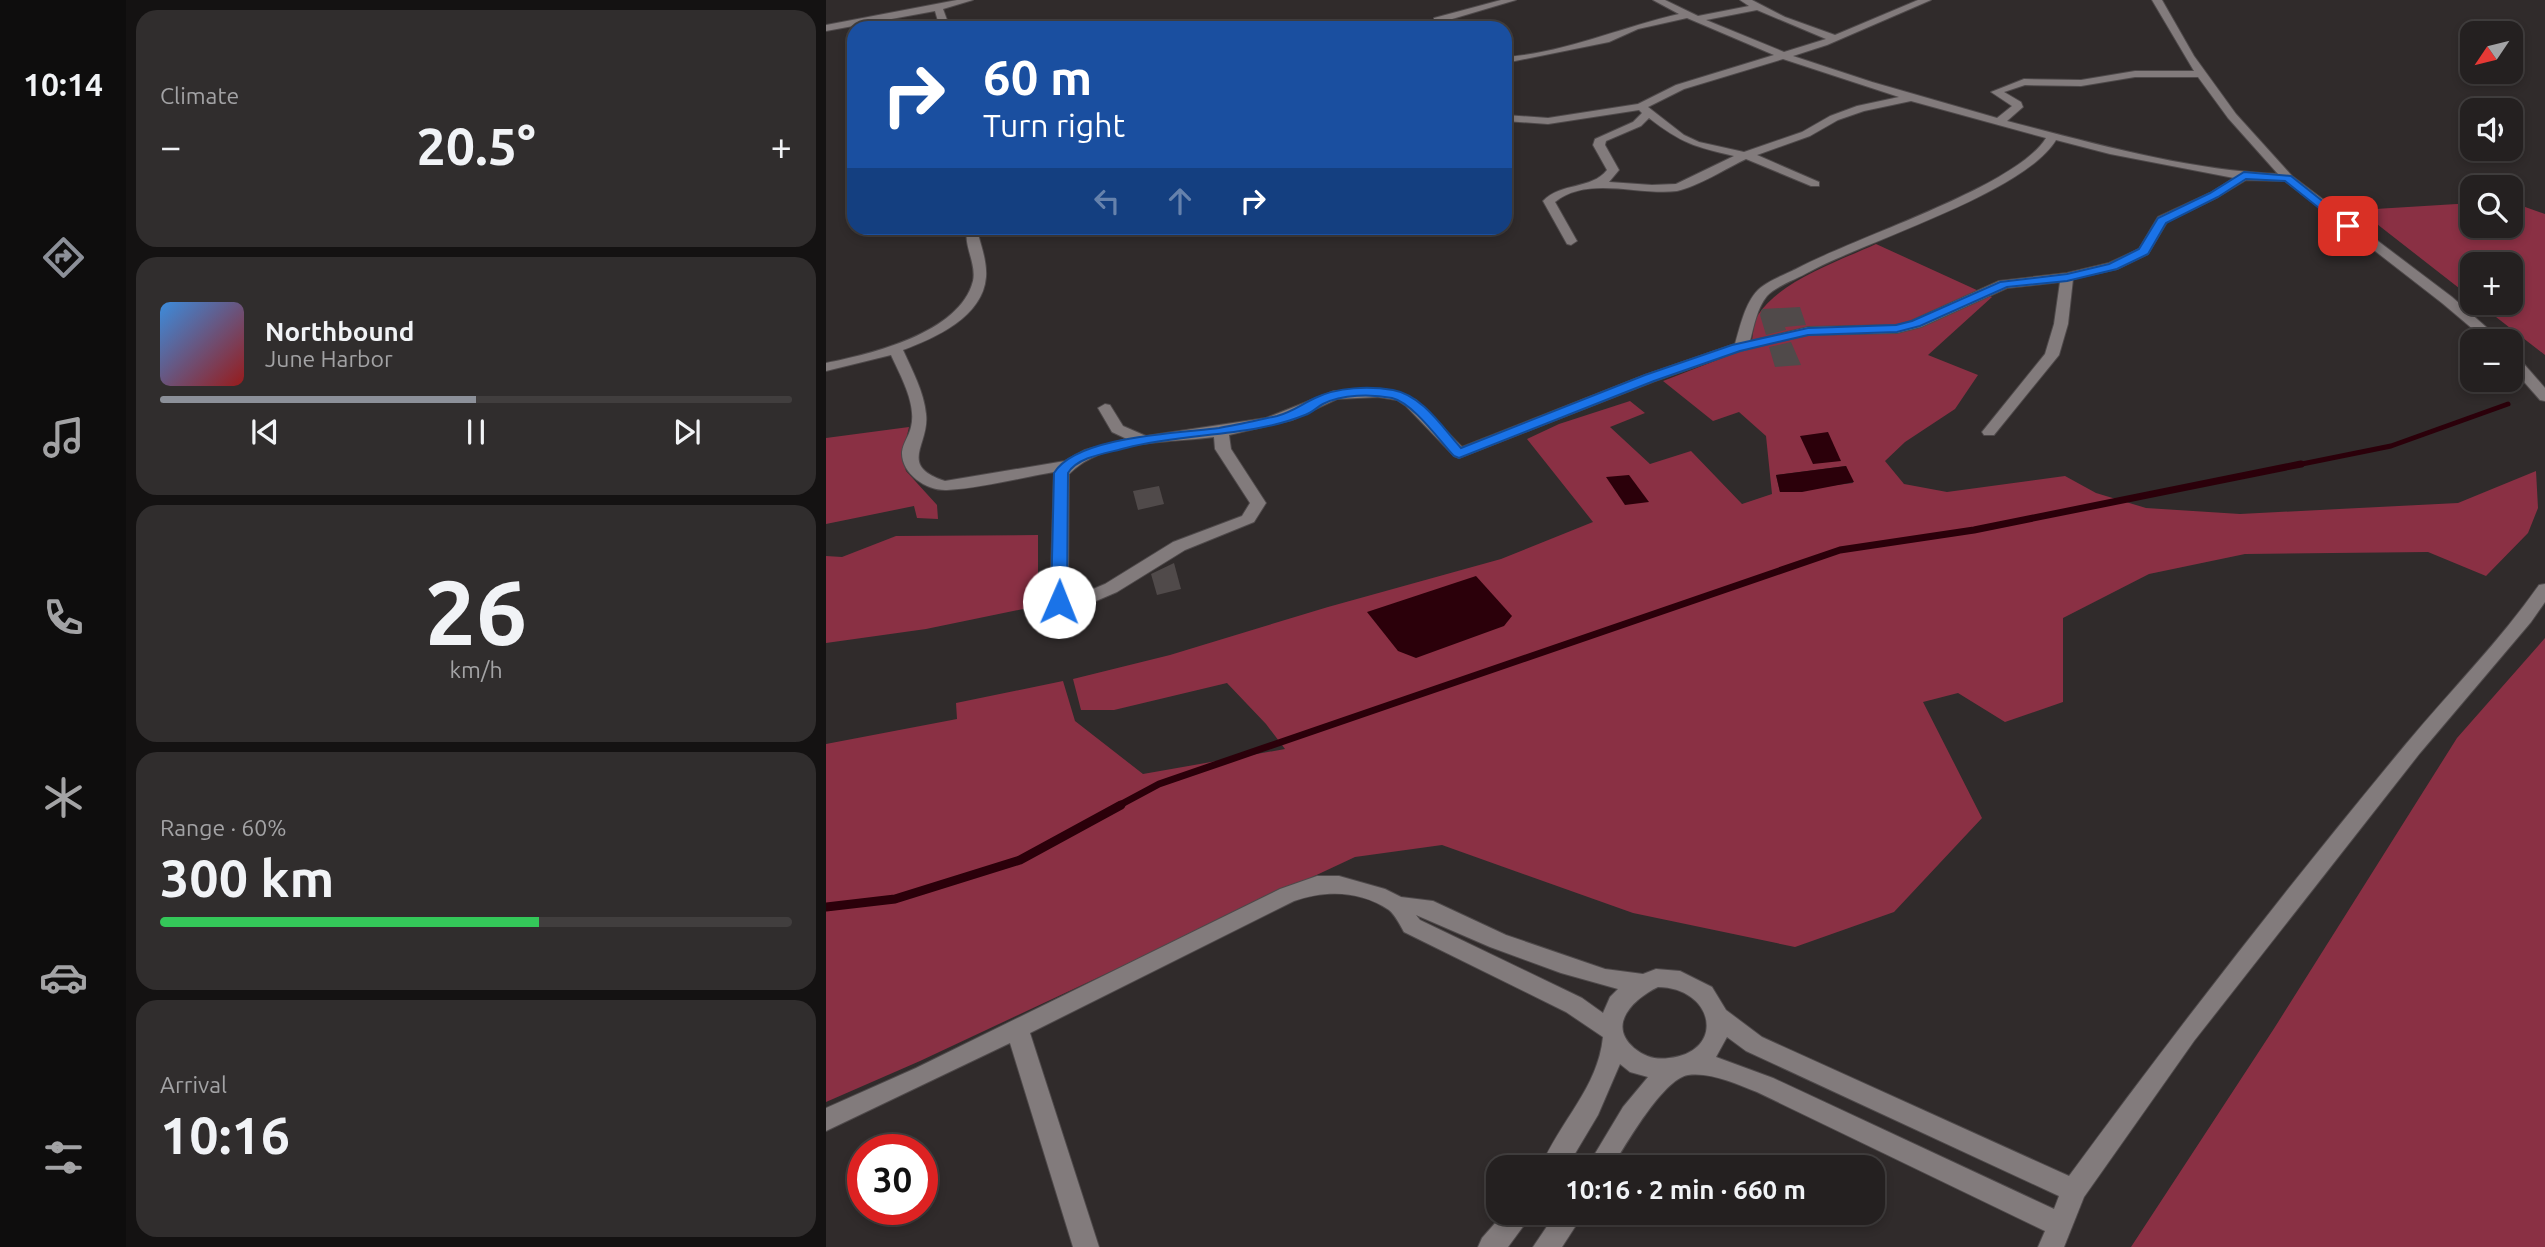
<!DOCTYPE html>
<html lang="en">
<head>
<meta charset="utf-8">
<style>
	:root { --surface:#242020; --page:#302d2d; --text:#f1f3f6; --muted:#a3a3a5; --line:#413e3e; --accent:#8c9099 }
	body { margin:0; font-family:Ubuntu,sans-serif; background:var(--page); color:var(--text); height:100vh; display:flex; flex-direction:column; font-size:26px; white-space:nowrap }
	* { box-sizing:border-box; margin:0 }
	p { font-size:23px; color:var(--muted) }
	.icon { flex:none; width:38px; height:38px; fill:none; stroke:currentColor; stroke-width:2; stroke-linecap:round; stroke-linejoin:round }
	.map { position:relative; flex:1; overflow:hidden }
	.details { display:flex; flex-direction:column; gap:10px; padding:10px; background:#141212; width:700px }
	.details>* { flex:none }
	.top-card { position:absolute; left:21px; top:21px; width:665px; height:214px; border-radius:21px; box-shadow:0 4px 10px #0003,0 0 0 2px var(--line); background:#1a4fa0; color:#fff; overflow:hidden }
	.needle { width:46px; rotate:235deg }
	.fabs { position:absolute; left:1634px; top:21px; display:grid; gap:14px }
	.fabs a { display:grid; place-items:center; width:63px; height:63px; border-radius:14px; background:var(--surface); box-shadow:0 4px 10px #0003,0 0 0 2px var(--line); font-size:35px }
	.speed { position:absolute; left:21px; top:1134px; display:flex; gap:14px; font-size:35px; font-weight:700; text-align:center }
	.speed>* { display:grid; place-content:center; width:91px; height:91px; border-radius:50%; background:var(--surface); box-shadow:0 4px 10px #0003,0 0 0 2px var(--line); line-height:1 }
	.speed .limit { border:10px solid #d22; background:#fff; color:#111 }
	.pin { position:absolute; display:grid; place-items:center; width:60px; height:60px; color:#fff; margin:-30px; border-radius:14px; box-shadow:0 4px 10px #0006 }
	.me { position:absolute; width:77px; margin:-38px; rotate:1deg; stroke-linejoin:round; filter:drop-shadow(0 0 5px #0008) }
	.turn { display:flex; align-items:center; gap:24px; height:147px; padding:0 21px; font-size:32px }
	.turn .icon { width:91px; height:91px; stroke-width:2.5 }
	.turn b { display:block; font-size:49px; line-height:60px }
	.lanes { display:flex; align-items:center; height:66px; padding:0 21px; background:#0003; justify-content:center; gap:35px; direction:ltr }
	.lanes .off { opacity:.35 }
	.big { font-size:52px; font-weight:700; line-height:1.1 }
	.details .tile { flex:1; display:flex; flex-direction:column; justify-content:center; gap:10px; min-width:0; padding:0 24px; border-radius:21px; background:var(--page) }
	.details .dial { align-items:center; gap:0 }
	.dial b { font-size:91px; line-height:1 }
	.song { display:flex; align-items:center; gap:21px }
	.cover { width:84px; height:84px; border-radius:10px; background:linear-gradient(135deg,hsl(210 70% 55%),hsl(0 70% 35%)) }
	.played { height:7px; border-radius:4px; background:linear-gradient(90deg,var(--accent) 50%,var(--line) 50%) }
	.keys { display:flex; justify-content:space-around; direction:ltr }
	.heat { display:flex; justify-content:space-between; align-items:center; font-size:38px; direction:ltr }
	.charge { height:10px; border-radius:5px; background:linear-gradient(90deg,#34c759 60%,var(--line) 0) }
	.trip { position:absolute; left:660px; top:1155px; width:399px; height:70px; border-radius:21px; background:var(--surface); box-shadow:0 4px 10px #0003,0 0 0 2px var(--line); font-weight:700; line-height:70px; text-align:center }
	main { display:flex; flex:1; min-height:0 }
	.dock { display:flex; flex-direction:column; width:126px; justify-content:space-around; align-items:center; background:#0e0d0d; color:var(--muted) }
	.dock .icon { width:49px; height:49px }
	.dock .on { color:var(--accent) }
	.dock b { font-size:32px; color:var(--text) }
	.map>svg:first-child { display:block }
</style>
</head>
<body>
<main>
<nav class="dock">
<b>10:14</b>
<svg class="icon on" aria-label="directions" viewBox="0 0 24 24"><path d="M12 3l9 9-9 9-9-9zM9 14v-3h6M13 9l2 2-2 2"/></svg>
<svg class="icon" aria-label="music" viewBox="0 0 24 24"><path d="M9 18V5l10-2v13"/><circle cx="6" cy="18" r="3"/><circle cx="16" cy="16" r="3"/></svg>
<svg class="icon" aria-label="phone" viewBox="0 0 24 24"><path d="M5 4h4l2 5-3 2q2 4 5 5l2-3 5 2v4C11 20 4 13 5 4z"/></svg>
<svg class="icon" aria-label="climate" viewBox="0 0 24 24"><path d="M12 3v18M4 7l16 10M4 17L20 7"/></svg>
<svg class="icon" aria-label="car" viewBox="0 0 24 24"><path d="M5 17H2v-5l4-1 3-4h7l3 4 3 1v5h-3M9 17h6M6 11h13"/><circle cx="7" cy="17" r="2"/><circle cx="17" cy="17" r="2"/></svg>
<svg class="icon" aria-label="filters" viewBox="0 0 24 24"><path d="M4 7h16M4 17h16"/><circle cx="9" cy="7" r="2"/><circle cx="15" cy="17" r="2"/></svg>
</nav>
<section class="details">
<div class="tile"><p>Climate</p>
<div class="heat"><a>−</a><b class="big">20.5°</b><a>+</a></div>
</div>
<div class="tile">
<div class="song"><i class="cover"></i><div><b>Northbound</b><p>June Harbor</p></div></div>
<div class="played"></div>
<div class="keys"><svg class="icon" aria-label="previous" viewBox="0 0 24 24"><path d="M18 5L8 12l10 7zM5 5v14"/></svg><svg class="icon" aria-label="pause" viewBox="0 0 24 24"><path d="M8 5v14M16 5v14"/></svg><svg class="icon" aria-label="next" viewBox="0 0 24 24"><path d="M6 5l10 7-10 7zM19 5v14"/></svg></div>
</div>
<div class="tile dial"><b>26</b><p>km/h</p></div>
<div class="tile"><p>Range · 60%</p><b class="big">300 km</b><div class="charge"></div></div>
<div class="tile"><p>Arrival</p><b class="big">10:16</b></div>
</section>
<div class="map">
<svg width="1719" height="1247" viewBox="0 0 1719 1247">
	<rect width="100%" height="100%" fill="#302b2b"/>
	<g fill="#8a3044" fill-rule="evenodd">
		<path d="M1685 202 1719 214V355L1652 303H1685V264H1647V299L1533 210 1647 203V226H1685Z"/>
		<path d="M1050 244 1166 297 1102 355 1152 375 1129 409 1079 442 1059 461 1078 484 1121 492 1239 476 1270 493 1320 508 1414 514 1632 503 1710 471 1712 508 1702 533 1660 576 1602 552 1419 554 1323 574 1237 618V702L1179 722 1132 693 1097 702 1156 818 1068 912 969 947 807 913 616 845 529 857 94 1061 0 1102V744L131 719 130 703 237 681 249 721 317 774 459 749 440 724 401 683 288 710H255L247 679 344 655 502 607 675 559 767 522 701 439 733 424 804 401 819 413 784 427 824 464 865 451 916 504 946 494 940 436 913 412 887 421 837 381 912 352 926 341C927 333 928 322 932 315 955 280 1013 261 1050 244ZM1020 466 1027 483 954 492 950 475Z"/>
		<path d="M83 427 76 457 80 471 111 505 112 519 91 518 88 506 0 524V438Z"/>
		<path d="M212 535V606L100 629 0 643V556L16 557 70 536Z"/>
		<path d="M1719 638V1247H1305L1449 1027 1631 738Z"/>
	</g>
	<g fill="#2b000a">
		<path d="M1002 432 1015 461 987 464 974 436Z"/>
		<path d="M1020 466 1028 482 976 492H954L950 475Z"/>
		<path d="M803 475 823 502 799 505 780 477Z"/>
		<path d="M650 576 686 616 678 626 590 658 572 651 541 612Z"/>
	</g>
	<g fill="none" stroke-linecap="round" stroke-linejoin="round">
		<path stroke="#2b000a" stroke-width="5" d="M1466 466 1565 446 1682 404"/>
		<path stroke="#2b000a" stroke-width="7" d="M292 806 333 784 1014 550 1148 530 1475 464"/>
		<path stroke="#2b000a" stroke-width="9" d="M0 907 69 899 194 860 295 805"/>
	</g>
	<g fill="#504a4a">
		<path d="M974 307 980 325 959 327 960 330 940 335 934 315 936 309Z"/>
		<path d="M965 342 975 365 949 367 943 347Z"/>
		<path d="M333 486 338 504 312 510 307 491Z"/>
		<path d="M348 563 355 589 331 595 325 574Z"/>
	</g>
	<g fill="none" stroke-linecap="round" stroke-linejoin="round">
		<defs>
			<g id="minor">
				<path d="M131 0H147L117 9 124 28H114L109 11 0 31V25Z"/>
				<path d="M675 0H690L616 22 618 28H608V18Z"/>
				<path d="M827 0H839L872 16 923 6 914 0H926L959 17 1009 35 1092 0H1105L1001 45 967 56 1046 82 1171 118 1186 106 1165 92 1198 79 1255 80 1309 71H1368L1326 0H1336L1368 56 1410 114 1466 176 1626 297 1676 341H1661L1616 303 1459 181 1420 180 1392 197 1341 222 1322 254 1291 269 1247 279 1242 324 1233 355 1168 435H1158L1156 432 1219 354 1228 324 1234 282 1181 288 1095 327 1071 333 982 335 914 351 829 381 633 458 628 456 580 406 571 400 552 397 511 399 466 420 403 435 405 449 440 503 428 522 359 550 291 592 270 601 242 606 239 611 233 613 224 607 228 472C193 478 156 488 121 490 101 491 75 474 76 452 77 443 83 436 85 427 91 404 74 375 65 355L0 371V363C45 354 134 333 147 281 151 263 136 244 142 228H154L152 234C156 248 161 263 160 277 157 317 109 338 77 350 86 370 98 392 100 414 104 445 71 465 119 481L239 461 259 450 301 439 286 432 272 408 279 404 284 405 297 426 320 436 440 418 508 391 559 389 590 400 636 447 819 375 909 344C914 327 919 303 932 290 941 281 958 275 970 269 1027 238 1190 187 1220 138L1085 101 1038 111 1012 120 984 136 931 155 993 182V186H985L920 159C901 168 871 187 851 191 813 196 762 175 729 202L751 241 745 245 741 244 717 201C735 182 765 190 781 170L767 145 769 139 807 122 816 113 813 110 722 124 679 121V115L722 118 812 104 850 85 948 55 861 18 812 29 783 42 679 63V57C739 53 795 27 853 14ZM931 10 1000 39 958 52 880 20ZM957 59 1073 97 1031 106 1004 116 976 132 918 152 873 142 858 135 822 107 858 89ZM1309 77H1372L1402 118 1452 174C1361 170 1270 144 1181 121L1197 107 1195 102 1178 92 1199 85 1255 86ZM823 118C855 143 869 147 908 156L850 184 826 185 783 182 793 170 779 145 780 141 815 126ZM1230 140 1284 154 1408 178 1384 193 1332 217 1313 249 1283 263 1241 273 1173 281 1085 321 1071 325 982 327 924 341C928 326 931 308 941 296 950 286 971 279 983 272 1042 240 1198 193 1230 140ZM388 437 389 449 424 503 416 516 347 542 279 584 260 592 242 595 243 474C278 439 342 443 388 437Z"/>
				<path d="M1685 354 1690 355 1719 388V401L1714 400 1685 367Z"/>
				<path d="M1719 584V602L1705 622 1594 753 1368 1041 1258 1197 1238 1247H1212L1219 1231 931 1092C910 1084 885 1072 862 1075 837 1079 799 1146 786 1167H761L797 1107 822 1077 804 1072 794 1064 772 1115 741 1167H715C733 1122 772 1088 777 1037L740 1012 578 932C574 925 569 915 563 910 534 890 499 890 468 901L204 1033 273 1247H247L184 1043 0 1131V1108L90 1068 454 889 491 876H513L559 889 575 897 607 901 680 935 779 969 817 974 830 969 854 971 886 987 900 1010 936 1037 1243 1176C1351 1029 1463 885 1580 744 1624 691 1673 642 1713 585ZM590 915 664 947 735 973 792 989 784 997 777 1013 756 998 594 920ZM832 987C889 988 900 1052 843 1058 830 1060 819 1057 808 1048 780 1024 809 998 832 987ZM901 1037 920 1051 1233 1196 1228 1209 947 1078 890 1057Z"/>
				<path d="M678 1213H707L682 1247H652L656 1238Z"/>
				<path d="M730 1213H758L736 1247H707Z"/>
			</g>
		</defs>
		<use href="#minor" stroke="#4e494a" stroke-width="2"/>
		<use href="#minor" fill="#827b7c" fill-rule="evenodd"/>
	</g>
	<path fill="#1a73e8" stroke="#114b97" stroke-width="2" d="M1418 172 1465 176 1528 226 1518 228 1459 181 1420 179 1392 197 1340 223 1322 254 1291 269 1241 281 1181 287 1094 326 1071 332 982 335 914 351 828 381 633 458 628 456C613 440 587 403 566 398 546 394 516 394 497 404 491 407 486 413 479 415 422 438 359 432 300 448 283 453 252 456 242 473L241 602 233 607 225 602 228 473C250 436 353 433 393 428 412 425 432 420 451 416 466 412 476 404 489 398 512 387 543 386 567 390 596 395 617 428 635 448L819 375 906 345 982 328 1070 325 1086 321 1174 282 1241 274 1283 264 1313 249 1332 218 1384 193Z"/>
</svg>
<div class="fabs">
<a><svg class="needle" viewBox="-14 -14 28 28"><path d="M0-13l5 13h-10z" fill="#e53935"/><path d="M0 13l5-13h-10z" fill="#a3a3a5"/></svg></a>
<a><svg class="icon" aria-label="sound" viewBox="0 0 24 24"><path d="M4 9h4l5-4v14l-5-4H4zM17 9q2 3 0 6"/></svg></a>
<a><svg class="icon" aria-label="search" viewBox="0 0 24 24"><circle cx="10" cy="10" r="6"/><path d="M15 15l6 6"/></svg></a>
<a>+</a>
<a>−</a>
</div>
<div class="speed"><div class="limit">30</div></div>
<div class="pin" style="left:1522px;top:226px;background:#d93025"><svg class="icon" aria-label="arrive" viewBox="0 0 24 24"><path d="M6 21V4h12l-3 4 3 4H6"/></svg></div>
<svg class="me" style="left:233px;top:602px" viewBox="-20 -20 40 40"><circle r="19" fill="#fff"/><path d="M0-13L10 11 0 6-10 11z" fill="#1a73e8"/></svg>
<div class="trip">10:16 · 2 min · 660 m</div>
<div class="top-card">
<div class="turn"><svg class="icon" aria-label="right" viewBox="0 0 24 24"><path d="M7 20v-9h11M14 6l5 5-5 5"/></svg><div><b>60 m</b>Turn right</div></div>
<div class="lanes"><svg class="icon off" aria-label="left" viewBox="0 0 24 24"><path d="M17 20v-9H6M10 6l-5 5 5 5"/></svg><svg class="icon off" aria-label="ahead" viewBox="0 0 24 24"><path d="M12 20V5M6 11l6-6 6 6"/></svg><svg class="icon" aria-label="right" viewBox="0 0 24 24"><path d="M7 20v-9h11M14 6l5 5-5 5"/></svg></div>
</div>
</div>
</main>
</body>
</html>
